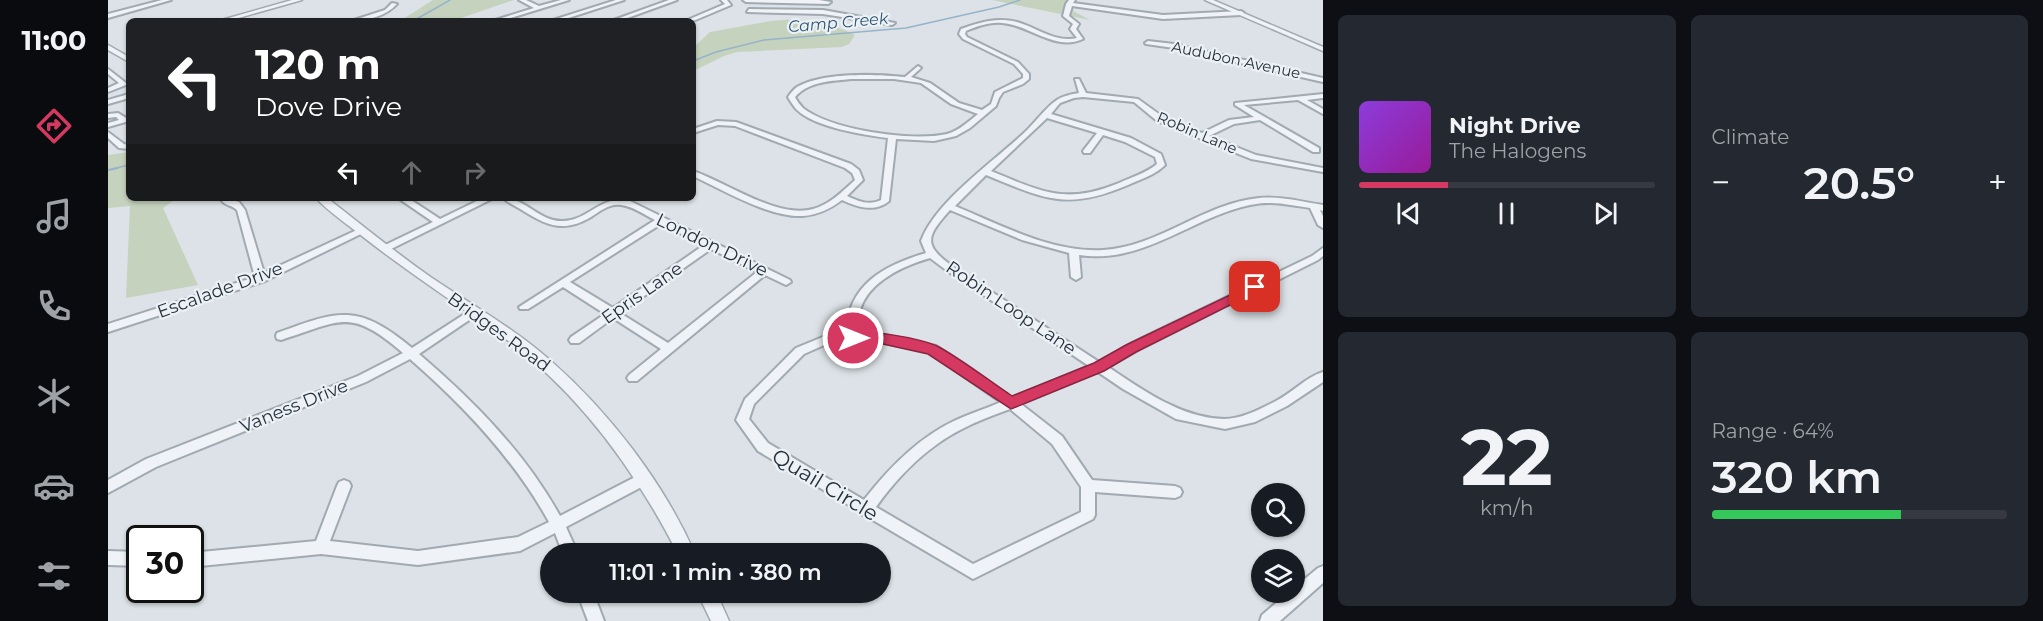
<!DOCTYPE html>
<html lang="en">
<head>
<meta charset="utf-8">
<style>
	:root { --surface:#171b24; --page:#242831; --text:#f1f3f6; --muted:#9ea1a6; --line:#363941; --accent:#d53962 }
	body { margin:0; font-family:Montserrat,sans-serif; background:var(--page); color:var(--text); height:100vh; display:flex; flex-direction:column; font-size:22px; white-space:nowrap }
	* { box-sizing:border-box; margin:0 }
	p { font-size:20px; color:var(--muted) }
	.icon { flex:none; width:33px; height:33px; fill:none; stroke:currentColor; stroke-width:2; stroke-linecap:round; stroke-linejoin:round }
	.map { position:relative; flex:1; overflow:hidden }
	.side { display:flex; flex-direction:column; gap:15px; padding:15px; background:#0d0f14; width:720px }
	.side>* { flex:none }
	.hud { position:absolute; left:18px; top:18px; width:570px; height:183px; border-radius:9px; box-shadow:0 2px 4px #0004; background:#202124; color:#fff; overflow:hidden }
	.controls { position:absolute; left:1143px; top:483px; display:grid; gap:12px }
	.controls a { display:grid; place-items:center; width:54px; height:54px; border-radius:50%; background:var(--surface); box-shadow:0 2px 4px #0004; font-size:30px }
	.speed { position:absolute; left:18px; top:525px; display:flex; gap:12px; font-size:30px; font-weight:700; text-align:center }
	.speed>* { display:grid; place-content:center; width:78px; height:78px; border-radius:50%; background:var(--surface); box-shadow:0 2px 4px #0004; line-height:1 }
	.speed .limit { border:3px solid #111; border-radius:9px; background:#fff; color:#111 }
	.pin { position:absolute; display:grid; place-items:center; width:51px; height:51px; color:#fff; margin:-26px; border-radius:12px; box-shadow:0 3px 9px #0006 }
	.me { position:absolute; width:66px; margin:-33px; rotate:90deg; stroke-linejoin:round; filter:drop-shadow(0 0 4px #0008) }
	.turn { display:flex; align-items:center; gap:21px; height:126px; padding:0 30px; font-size:27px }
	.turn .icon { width:78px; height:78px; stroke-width:2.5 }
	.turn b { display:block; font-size:42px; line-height:51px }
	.lanes { display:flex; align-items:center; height:57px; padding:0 30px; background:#0003; justify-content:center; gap:30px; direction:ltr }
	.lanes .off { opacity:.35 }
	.big { font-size:45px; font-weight:600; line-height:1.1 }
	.side .tile { flex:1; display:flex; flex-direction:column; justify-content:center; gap:9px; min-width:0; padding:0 21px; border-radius:9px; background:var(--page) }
	.side .dial { align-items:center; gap:0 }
	.dial b { font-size:78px; line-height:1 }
	.song { display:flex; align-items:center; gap:18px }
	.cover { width:72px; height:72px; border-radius:9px; background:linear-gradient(135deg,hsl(270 70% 55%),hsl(300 70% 35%)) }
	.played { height:6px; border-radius:3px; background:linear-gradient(90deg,var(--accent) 30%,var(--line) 30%) }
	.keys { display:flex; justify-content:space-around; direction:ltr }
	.heat { display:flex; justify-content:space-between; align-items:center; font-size:33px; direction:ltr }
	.charge { height:9px; border-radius:4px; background:linear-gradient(90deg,#34c759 64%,var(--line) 0) }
	.side .tiles { flex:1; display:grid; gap:15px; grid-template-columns:repeat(2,1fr) }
	.trip { position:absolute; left:432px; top:543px; width:351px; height:60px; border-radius:30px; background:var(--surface); box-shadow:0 2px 4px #0004; font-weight:600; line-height:60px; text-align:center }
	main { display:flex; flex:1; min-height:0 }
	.menu { display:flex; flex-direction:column; width:108px; justify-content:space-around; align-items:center; background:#090b0e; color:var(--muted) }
	.menu .icon { width:42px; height:42px }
	.menu .active { color:var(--accent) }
	.menu b { font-size:27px; color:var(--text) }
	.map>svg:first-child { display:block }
</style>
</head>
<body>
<main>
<nav class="menu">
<b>11:00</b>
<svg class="icon active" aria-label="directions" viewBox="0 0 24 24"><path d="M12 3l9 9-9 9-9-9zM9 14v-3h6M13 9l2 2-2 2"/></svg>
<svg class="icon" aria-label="music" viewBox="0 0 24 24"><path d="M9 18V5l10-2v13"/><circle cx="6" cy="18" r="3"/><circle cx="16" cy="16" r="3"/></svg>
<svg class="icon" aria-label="phone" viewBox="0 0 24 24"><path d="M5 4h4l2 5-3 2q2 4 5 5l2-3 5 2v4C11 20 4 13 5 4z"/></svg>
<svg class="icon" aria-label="climate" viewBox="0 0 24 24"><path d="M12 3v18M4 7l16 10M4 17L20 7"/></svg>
<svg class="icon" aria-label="car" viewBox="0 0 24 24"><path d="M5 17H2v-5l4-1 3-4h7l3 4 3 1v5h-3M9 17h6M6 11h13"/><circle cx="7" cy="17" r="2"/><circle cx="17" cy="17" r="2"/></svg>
<svg class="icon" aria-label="filters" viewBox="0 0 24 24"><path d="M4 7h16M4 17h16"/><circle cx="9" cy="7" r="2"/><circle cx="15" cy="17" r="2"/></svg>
</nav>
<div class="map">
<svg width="1215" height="621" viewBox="0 0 1215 621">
	<rect width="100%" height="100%" fill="#dce2e7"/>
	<g fill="#c5d2bd">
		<path d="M325 0H406L353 18 351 21H292Z"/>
		<path d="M884 0H967L965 11 982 20Z"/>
		<path d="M688 19 723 25 746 34V37L741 44 734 47 629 52 616 56 585 71V48L602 32 663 21Z"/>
		<path d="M21 152V198H69L55 208 90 285 18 298 22 206 0 208V155Z"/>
	</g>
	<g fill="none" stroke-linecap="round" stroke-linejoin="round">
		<g stroke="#95b4ca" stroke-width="1.5">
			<path d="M305 21 342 0"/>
			<path d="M585 61 608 52 656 40 798 28 891 7 912 0"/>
			<path d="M4 169 21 165"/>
		</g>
		<path stroke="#95b4ca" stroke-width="2" d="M0 170 10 168"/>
		<defs>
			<g id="minor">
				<path d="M54 0H63L0 18V14Z"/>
				<path d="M411 0H418L431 6 453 0H461L393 21H384L426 8Z"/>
				<path d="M508 0H516L451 21H442Z"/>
				<path d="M561 0H569L511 21H503Z"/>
				<path d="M613 0H619L623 5 585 21H577L617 4Z"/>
				<path d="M635 0H711L723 2 720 4 638 2Z"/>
				<path d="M961 0H967L965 3 1055 15 1133 11 1136 13 1133 15 1055 19 964 6 961 16 971 24 968 29 975 39C947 52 922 25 894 23 881 22 870 26 858 31L857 34 859 37 910 62 921 74V79L915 84 895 92 891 98 888 106 862 128 848 136 826 141 788 139 781 201C767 213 749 207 734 200 722 209 710 215 695 216 662 218 615 190 585 176V171C618 182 669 219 705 209 721 205 735 191 747 180L744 173 737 168 627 126 610 125 585 133V129L609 121 628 122 743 164 751 170 755 180 739 196C750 201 761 206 773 200L780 138C756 135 705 127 688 109 685 105 682 101 680 97 682 94 686 89 689 87 714 72 768 74 797 77L810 66 813 68 803 77 822 83 851 103 874 110 883 104 887 92 915 78V74L906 64 855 39 851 34 853 29C872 22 889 17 909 22 930 28 947 43 969 38L962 29 965 24 955 16 958 4ZM744 79H786L813 83 843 104 870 114C861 121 851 131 839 134 804 142 723 130 695 108 692 105 689 101 687 97 701 81 724 81 744 79Z"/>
				<path d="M284 3 289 4C278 16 259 21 243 21L277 10Z"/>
				<path d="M641 9 715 10 787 23 784 25 715 14 639 12Z"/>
				<path d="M1040 41 1066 44 1215 78V82L1066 48 1038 44 1037 43Z"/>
				<path d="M0 69 18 83V85L0 92V88L11 83 0 74Z"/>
				<path d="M967 79H971L978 93 1030 99 1055 117 1094 133 1121 120 1146 117 1127 105V103L1215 94V98L1199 100 1215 109V114L1190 100 1136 105 1211 148V152H1205L1152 120 1126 124 1101 136 1148 155 1215 168V172L1143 159 1049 121 1026 102 975 97 966 98 952 103 943 114 1023 138 1053 154 1057 165C1047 175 1033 179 1020 185 959 211 937 199 878 175L847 206C893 225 944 253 995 250 1051 247 1096 203 1151 198 1173 196 1194 202 1215 205V211L1212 210 1215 216V228L1210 225 1202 208C1183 205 1162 200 1142 205 1084 217 1035 265 971 255L973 277 968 280 963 277 961 253 914 240 842 210C819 236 814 244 844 266L991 362 1024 343 1204 256 1215 248V256L1210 260 1032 349 1000 367C1035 390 1073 418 1116 419 1134 419 1152 409 1168 401 1184 393 1198 377 1215 372V382L1179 406 1147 422 1117 429 1068 419 1015 389 990 372 913 404 954 436 984 480 1067 486 1072 488 1074 492 1072 496 1067 498 987 492V515L985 519 865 579 758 516 752 514 751 511 650 451 628 420 637 399 688 348 722 334H739C738 285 777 265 818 253L813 241C827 202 885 162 916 133 926 124 938 107 949 100 955 96 964 94 971 93ZM939 118 989 133 975 151 976 153H982L995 135 1017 142 1047 157 1049 164C1038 173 1024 177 1011 183 957 205 934 192 883 171ZM822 258 838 270 981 366 904 398 828 346 767 333 750 334C750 326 749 317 752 310 761 281 795 266 822 258ZM767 341 821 352 893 402C877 409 861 414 846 421 810 438 780 469 756 500L660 443 641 419 646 404 696 354 723 342ZM902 409 944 444 973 487V512L865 564 768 507C790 476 820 446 854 429 869 421 886 415 902 409Z"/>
				<path d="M21 94V98L0 104V100Z"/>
				<path d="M10 113 18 118 21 117V121L0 127V123L11 120 8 117 0 118V114Z"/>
				<path d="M0 132 16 144 21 145V149L11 148 0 138Z"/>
				<path d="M118 198 131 202 137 210 156 273 251 229 254 228 259 231 157 281 0 332V324L147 277 129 210C124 205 118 206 114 201Z"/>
				<path d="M290 198H300L332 219 375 198H386L281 250H275L273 248 275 246 325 222Z"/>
				<path d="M395 198C418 198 432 222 455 221 479 221 492 196 520 200L682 280 683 282 678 285 657 275 529 381H521L519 378 521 375 553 349 505 318 471 343H463L461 340 463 337 497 314 455 287 420 309H412L411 307 547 220C537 215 524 206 513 205 502 203 492 211 483 217 456 233 439 226 414 210 408 206 400 203 395 198ZM553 224 596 245 505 308 462 282ZM603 249 649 272 560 343 512 313Z"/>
				<path d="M366 308 370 310 371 312 370 314 311 354C366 401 417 453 452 516L531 475 536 473 541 475 543 479 541 483 458 527 470 554H455L447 533 412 551 310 565 213 554 82 567V553L208 541 229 486 231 482 236 480 241 482 243 486 222 541 310 551 410 537 441 522C406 459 356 406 302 359L258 382 48 467 0 493V480L38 459 250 376 295 353C241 307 234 321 173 340L169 339 168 336 169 333C231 310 250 303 304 348Z"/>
				<path d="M0 551 32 552V566L0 565Z"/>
				<path d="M1215 566V583L1172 621H1152L1154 615 1181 592H1186V588L1210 568Z"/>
				<path d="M469 592H485L496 621H480Z"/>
			</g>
			<g id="tertiary">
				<path d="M184 0H194L120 21H110Z"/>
				<path d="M1097 0H1105L1215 47V51Z"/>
				<path d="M0 45 21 57V62L0 50Z"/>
				<path d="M208 198H219C254 225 288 253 324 278 364 305 407 329 443 361 501 412 556 483 587 554H570C526 468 469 390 391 334 345 301 298 271 254 236 239 224 221 212 208 198Z"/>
				<path d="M589 592H608L621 621H603Z"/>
			</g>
		</defs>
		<use href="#minor" stroke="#a1a9b1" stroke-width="4"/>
		<use href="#tertiary" stroke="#a1a9b1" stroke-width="3"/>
		<use href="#minor" fill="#eff2f6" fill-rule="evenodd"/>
		<use href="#tertiary" fill="#eff2f6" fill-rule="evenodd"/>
	</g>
	<path fill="#d53962" stroke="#8a2540" stroke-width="1.5" d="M1147 283 1154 287 1152 290 1028 352 996 371 903 409 820 354 766 342 745 343 738 338C747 325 817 339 831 347 856 361 880 380 904 396L986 363 1018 345Z"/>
	<g text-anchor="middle" stroke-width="4.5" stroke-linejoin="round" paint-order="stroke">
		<g font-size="15" fill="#25313e" stroke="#ecf1f5">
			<text transform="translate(1128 60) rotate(12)" y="5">Audubon Avenue</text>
			<text transform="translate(1089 133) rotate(23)" y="5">Robin Lane</text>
		</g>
		<g font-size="16" font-style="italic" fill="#2e5574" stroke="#ecf1f5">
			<text transform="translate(730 22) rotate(-5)" y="6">Camp Creek</text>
		</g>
		<g font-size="18" fill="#25313e" stroke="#ecf1f5">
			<text transform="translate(604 245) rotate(26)" y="6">London Drive</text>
			<text transform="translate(112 290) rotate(-20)" y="6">Escalade Drive</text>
			<text transform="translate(534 293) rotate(-35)" y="6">Epris Lane</text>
			<text transform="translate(903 308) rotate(34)" y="6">Robin Loop Lane</text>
			<text transform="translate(391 332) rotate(36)" y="6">Bridges Road</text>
			<text transform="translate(186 406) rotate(-22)" y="6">Vaness Drive</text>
		</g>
		<g font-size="21" fill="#25313e" stroke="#ecf1f5">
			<text transform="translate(717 485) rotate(31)" y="7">Quail Circle</text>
		</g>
	</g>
</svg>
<div class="controls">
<a><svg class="icon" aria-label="search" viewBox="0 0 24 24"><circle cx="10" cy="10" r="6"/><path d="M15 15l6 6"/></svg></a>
<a><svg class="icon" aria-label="layers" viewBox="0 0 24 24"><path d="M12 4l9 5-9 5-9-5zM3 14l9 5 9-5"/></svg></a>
</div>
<div class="speed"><div class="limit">30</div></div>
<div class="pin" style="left:1147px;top:287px;background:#d93025"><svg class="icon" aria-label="arrive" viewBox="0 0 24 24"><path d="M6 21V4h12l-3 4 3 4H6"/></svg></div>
<svg class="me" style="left:745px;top:338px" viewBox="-20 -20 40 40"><circle r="17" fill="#d53962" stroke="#fff" stroke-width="3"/><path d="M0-11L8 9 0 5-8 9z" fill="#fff"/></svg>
<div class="trip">11:01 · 1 min · 380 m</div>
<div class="hud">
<div class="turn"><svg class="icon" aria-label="left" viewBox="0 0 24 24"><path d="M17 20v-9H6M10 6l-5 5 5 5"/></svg><div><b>120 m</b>Dove Drive</div></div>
<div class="lanes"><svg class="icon" aria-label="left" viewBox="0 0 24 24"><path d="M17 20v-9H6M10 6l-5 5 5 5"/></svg><svg class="icon off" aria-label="ahead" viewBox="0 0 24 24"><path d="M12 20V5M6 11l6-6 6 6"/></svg><svg class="icon off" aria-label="right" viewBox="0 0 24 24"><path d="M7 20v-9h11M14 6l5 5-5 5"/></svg></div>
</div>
</div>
<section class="side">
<div class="tiles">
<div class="tile">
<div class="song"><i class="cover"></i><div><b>Night Drive</b><p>The Halogens</p></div></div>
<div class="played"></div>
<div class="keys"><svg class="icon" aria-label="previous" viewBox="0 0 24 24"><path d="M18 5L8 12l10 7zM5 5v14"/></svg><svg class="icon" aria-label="pause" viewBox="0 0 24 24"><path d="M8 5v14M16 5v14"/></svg><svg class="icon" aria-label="next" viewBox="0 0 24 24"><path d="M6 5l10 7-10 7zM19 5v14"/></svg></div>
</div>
<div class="tile"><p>Climate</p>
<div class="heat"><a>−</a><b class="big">20.5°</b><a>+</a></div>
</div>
<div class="tile dial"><b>22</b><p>km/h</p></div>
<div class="tile"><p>Range · 64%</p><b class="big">320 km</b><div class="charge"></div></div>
</div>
</section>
</main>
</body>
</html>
